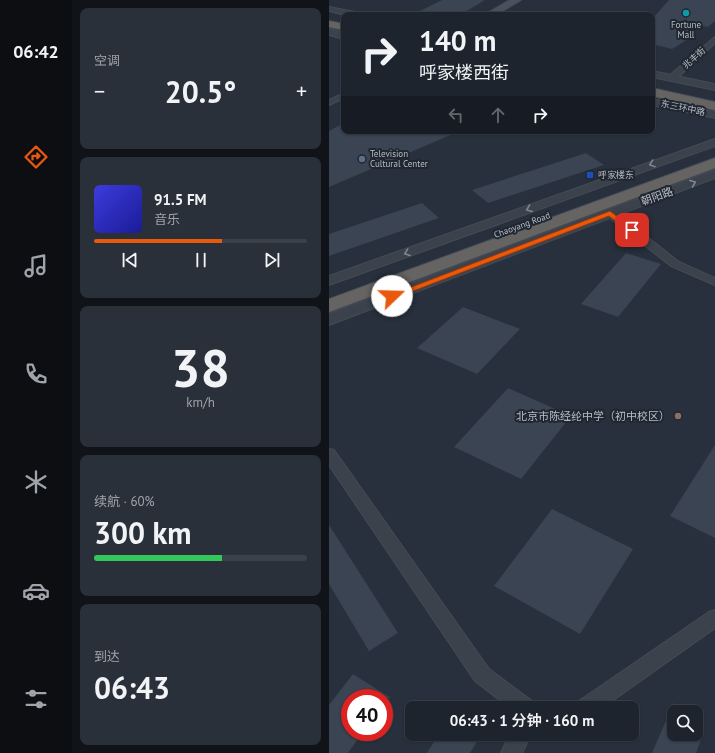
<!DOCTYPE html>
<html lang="zh">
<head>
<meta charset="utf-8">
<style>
	:root { --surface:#1d242d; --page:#2a3039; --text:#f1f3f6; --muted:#a0a4aa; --line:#3b4149; --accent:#ea580c }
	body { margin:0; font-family:"PT Sans","Noto Sans SC",sans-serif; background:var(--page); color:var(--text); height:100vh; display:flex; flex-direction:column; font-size:15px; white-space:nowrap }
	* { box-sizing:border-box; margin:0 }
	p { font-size:13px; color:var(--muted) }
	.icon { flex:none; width:22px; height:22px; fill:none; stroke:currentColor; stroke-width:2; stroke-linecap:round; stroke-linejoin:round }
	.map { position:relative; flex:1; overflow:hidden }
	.panel { display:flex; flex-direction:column; gap:8px; padding:8px; background:#101419; width:257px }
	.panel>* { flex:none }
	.hud { position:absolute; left:12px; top:12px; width:314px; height:122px; border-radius:8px; box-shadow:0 1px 3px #0004,0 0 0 1px var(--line); background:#1d242d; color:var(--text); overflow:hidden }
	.tools { position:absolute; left:338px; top:705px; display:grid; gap:8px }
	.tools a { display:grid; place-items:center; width:36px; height:36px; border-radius:8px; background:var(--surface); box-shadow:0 1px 3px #0004,0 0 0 1px var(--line); font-size:20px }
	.speed { position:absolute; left:12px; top:689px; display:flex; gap:8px; font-size:20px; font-weight:700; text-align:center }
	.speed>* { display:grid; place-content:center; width:52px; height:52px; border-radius:50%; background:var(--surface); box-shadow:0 1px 3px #0004,0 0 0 1px var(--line); line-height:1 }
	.speed .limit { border:6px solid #d22; background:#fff; color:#111 }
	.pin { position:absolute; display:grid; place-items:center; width:34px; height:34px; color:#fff; margin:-17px; border-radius:8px; box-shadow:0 2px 6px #0006 }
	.me { position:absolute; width:44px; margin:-22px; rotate:69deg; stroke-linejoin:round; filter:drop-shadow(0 0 3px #0008) }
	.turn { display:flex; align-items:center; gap:14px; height:84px; padding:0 12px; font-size:18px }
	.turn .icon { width:52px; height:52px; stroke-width:2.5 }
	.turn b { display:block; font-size:28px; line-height:34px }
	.lanes { display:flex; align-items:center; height:38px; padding:0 12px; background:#0003; justify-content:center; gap:20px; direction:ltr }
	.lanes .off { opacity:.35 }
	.big { font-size:30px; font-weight:600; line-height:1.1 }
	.panel .tile { flex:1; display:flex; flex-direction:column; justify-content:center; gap:6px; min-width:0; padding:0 14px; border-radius:8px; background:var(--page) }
	.panel .dial { align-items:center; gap:0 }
	.dial b { font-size:52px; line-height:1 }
	.song { display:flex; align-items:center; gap:12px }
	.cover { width:48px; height:48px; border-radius:6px; background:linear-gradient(135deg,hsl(240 70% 55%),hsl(240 70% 35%)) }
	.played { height:4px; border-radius:2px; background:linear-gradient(90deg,var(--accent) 60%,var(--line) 60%) }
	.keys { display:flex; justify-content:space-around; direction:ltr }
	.heat { display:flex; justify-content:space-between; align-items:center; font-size:22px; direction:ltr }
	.charge { height:6px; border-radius:3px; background:linear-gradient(90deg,#34c759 60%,var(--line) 0) }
	.trip { position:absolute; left:76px; top:701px; width:234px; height:40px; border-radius:8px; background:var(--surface); box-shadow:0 1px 3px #0004,0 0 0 1px var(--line); font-weight:600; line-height:40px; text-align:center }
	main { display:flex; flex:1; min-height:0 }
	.tabs { display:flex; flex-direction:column; width:72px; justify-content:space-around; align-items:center; background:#0c0e12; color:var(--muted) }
	.tabs .icon { width:28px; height:28px }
	.tabs .on { color:var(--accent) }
	.tabs b { font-size:18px; color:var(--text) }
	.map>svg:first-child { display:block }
</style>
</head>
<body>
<main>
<nav class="tabs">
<b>06:42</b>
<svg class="icon on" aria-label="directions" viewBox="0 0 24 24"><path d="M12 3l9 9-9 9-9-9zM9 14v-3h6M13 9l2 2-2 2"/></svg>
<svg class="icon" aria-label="music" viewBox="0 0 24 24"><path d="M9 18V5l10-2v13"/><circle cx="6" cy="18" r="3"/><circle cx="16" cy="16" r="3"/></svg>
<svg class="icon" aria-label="phone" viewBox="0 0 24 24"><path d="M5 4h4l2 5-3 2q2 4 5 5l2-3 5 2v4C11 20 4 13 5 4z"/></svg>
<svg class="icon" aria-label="climate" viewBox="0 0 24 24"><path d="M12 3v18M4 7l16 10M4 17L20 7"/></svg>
<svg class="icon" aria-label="car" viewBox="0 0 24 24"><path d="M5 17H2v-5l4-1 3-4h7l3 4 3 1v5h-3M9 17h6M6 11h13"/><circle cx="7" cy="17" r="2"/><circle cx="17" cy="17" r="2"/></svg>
<svg class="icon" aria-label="filters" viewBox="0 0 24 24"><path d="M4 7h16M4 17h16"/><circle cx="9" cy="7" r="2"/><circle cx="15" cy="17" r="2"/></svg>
</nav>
<section class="panel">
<div class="tile"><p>空调</p>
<div class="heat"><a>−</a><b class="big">20.5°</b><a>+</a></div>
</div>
<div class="tile">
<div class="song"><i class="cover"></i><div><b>91.5 FM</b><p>音乐</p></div></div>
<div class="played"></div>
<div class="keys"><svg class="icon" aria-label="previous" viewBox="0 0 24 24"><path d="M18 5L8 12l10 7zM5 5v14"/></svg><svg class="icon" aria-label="pause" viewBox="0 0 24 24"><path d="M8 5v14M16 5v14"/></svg><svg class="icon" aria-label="next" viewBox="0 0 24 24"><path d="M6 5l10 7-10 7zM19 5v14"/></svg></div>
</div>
<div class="tile dial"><b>38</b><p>km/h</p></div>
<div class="tile"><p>续航 · 60%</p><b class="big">300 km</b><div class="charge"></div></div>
<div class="tile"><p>到达</p><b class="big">06:43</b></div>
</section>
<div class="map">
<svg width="386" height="753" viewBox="0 0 386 753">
	<rect width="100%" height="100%" fill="#27303c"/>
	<g fill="#3a4452">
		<path d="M113 0H156L131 15H83Z"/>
		<path d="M340 0H386V21L379 27 368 25 356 41 343 49 323 44V19Z"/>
		<path d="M15 123V131H131L0 187V131Z"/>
		<path d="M257 153 275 165 159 203 143 190Z"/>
		<path d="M93 203 110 218 0 256V234Z"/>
		<path d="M297 253 332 264 289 317 252 304Z"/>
		<path d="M134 307 191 329 148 374 88 348Z"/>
		<path d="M179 388 242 416 192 479 125 447Z"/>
		<path d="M386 445V538L341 516Z"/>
		<path d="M223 509 304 549 251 634 165 586Z"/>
		<path d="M0 525 69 633 40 651 0 584Z"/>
		<path d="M24 674 62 698H21V732H34L19 753H0V705Z"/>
		<path d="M345 702V734H367L373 737 367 753H323Z"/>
		<path d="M110 734H153L141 753H98Z"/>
	</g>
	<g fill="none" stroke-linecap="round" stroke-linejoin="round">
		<defs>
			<g id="minor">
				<path d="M386 37V43L346 80H340V76Z"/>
				<path d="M15 93V98L0 105V100Z"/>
				<path d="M281 210 285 211 350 262 386 278V285L342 266 277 215 276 213 277 211Z"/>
				<path d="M0 449 5 450 160 669 203 701 206 708H181L146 681 0 465Z"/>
				<path d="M386 610V628L273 708H247L250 701 380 612Z"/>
				<path d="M181 734H202L193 753H172Z"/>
			</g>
			<g id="tertiary">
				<path d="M0 7 31 13 32 15H16L0 11Z"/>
				<path d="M0 29 15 33V39L0 35Z"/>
				<path d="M323 71 386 84V90L323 77Z"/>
				<path d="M323 99 386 112V118L323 105Z"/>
				<path d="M386 139V146L0 285V276Z"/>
				<path d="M386 170V178L0 325V314Z"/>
			</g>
			<path id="secondary" d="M181 0H192L167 15H155Z"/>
			<g id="trunk">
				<path d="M0 21 15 24V30L0 27Z"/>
				<path d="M323 88 386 102V110L323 96Z"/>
				<path d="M386 158V168L0 312V299Z"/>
			</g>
		</defs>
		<use href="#minor" stroke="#444b55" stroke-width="2"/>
		<use href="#tertiary" stroke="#444b55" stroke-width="2"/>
		<use href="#secondary" stroke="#444b55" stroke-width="2"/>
		<use href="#trunk" stroke="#464d57" stroke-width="2"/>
		<use href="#minor" fill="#3b424c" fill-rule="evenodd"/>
		<use href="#tertiary" fill="#3b424c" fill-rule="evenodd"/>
		<use href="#secondary" fill="#49515f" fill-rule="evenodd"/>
		<use href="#trunk" fill="#656462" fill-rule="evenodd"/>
	</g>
	<defs><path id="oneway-chevron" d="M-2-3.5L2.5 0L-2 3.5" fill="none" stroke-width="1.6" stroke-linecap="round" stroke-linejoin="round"/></defs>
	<g stroke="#7f8690">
		<use href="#oneway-chevron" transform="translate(323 164) rotate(161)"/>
		<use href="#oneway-chevron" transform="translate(364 183) rotate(-21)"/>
		<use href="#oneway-chevron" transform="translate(200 209) rotate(159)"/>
		<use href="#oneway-chevron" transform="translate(78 253) rotate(160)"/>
	</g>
	<path fill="#ea580c" stroke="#983908" d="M281 211 305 229V232H300L280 216 66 298 63 299 59 296Z"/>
	<circle fill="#0f9aa8" stroke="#202731" stroke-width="1.5" cx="357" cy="13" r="4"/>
	<circle fill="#5c6f8a" stroke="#202731" stroke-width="1.5" cx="33" cy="159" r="4"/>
	<rect fill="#1a4fb4" stroke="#202731" stroke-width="1.5" x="257" y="171" width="8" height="8" rx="2"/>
	<circle fill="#8d6e63" stroke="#202731" stroke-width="1.5" cx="349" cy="416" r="4"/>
	<g text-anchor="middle" stroke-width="4" stroke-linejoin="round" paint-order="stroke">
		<g font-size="9" fill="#b7bdc7" stroke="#202731" text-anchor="start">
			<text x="357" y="28" text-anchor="middle">Fortune<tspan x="357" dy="10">Mall</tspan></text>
			<text x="41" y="157">Television<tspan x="41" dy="10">Cultural Center</tspan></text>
			<text x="269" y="178">呼家楼东</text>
		</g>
		<g font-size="9" fill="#b7bdc7" stroke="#202731">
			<text transform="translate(365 58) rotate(-42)" y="3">兆丰街</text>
			<text transform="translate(354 108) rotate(12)" y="3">东三环中路</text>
			<text transform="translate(193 225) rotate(-20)" y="3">Chaoyang Road</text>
		</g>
		<g font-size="11" fill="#b7bdc7" stroke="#202731">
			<text transform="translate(328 196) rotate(-20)" y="4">朝阳路</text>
		</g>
		<g font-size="11" fill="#b7bdc7" stroke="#202731" text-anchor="end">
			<text x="341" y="420">北京市陈经纶中学（初中校区）</text>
		</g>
	</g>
</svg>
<div class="tools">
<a><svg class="icon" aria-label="search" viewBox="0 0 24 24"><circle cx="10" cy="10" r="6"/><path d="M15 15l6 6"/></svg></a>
</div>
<div class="speed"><div class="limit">40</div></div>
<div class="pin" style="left:303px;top:230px;background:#d93025"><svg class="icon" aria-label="arrive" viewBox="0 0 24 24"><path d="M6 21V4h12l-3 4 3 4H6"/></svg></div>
<svg class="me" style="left:63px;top:296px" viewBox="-20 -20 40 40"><circle r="19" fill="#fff"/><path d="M0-13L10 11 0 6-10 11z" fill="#ea580c"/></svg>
<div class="trip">06:43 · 1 分钟 · 160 m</div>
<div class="hud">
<div class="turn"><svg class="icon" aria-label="right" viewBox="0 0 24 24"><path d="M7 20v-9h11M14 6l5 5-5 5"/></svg><div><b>140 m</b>呼家楼西街</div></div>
<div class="lanes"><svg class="icon off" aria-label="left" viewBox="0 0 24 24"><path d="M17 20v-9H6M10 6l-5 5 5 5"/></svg><svg class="icon off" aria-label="ahead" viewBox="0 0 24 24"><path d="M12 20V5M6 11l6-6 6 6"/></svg><svg class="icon" aria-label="right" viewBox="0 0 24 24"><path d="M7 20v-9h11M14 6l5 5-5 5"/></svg></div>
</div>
</div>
</main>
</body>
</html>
